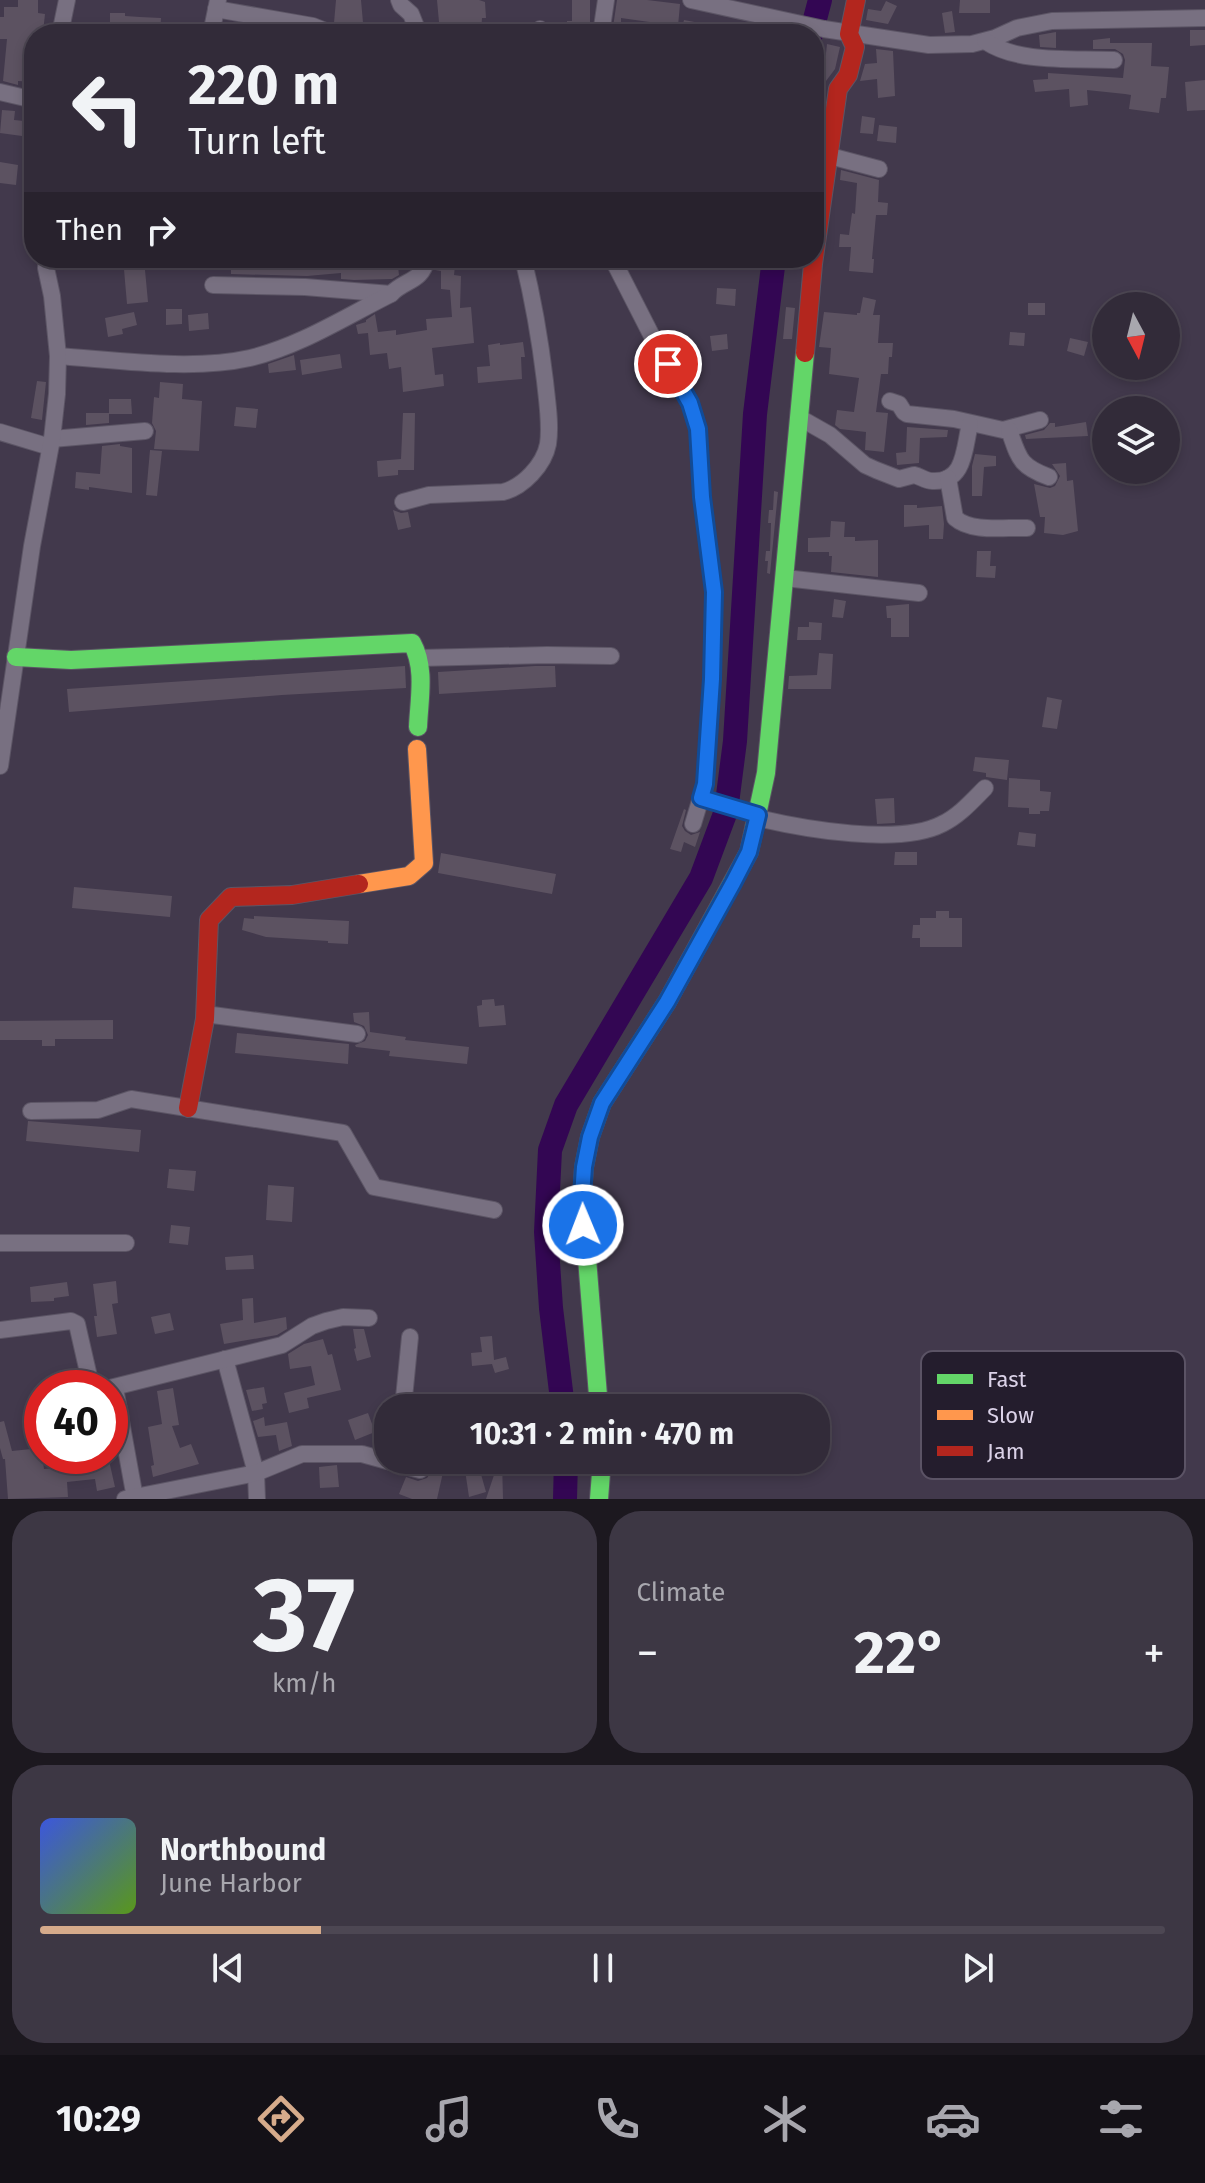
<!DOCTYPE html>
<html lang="en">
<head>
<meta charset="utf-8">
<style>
	:root { --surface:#322b39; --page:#3d3744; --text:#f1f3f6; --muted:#a8a7ae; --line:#4d4753; --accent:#d6ab8b }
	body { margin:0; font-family:"Fira Sans",sans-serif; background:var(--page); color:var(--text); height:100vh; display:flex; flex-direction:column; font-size:30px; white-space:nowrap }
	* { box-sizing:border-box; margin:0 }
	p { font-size:26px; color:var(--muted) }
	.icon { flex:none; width:44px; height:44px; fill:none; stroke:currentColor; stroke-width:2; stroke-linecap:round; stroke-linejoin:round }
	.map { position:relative; height:1499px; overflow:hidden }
	.drawer { display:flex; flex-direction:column; gap:12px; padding:12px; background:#1c181f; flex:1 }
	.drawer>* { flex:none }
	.hud { position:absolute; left:24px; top:24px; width:800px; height:244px; border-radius:32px; box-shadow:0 4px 12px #0003,0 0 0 2px var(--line); background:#322b39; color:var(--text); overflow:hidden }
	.needle { width:52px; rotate:173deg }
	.tools { position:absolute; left:1092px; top:292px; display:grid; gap:16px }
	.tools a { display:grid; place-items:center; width:88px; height:88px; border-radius:50%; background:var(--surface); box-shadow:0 4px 12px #0003,0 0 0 2px var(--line); font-size:40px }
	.speed { position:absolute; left:24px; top:1370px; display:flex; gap:16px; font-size:40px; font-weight:700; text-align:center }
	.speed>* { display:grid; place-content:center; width:104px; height:104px; border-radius:50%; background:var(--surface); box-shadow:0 4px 12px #0003,0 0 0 2px var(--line); line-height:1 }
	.speed .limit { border:12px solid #d22; background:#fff; color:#111 }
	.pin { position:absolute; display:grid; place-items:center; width:68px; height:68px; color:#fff; margin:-34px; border:4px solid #fff; border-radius:50%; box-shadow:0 2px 8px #0007 }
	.me { position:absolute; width:88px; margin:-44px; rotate:359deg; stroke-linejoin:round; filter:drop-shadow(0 0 6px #0008) }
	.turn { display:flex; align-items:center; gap:28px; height:168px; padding:0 32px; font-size:36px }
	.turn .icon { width:104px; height:104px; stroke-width:2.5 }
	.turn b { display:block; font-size:56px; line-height:68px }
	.then { display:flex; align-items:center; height:76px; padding:0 32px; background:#0003; gap:16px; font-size:30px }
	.big { font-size:60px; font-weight:700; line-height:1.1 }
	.drawer .widget { flex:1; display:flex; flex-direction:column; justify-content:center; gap:12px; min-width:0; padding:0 28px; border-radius:32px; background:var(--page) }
	.drawer .dial { align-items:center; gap:0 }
	.dial b { font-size:104px; line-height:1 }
	.song { display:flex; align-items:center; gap:24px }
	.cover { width:96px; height:96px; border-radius:12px; background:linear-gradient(135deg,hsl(230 70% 55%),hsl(90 70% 35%)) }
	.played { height:8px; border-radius:4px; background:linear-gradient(90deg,var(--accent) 25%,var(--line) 25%) }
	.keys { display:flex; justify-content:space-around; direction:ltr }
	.heat { display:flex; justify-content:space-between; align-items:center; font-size:44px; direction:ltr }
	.drawer .tiles { flex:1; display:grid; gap:12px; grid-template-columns:1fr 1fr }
	.widget:last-child { grid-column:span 2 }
	.trip { position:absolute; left:374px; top:1394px; width:456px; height:80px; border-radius:32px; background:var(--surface); box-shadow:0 4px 12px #0003,0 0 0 2px var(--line); font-weight:700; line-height:80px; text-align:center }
	.tabs { display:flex; height:128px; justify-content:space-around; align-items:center; background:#141117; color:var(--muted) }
	.tabs .icon { width:56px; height:56px }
	.tabs .active { color:var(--accent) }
	.tabs b { font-size:36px; color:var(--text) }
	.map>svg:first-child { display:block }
</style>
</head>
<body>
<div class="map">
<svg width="1205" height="1499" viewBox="0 0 1205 1499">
	<rect width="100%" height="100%" fill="#42394c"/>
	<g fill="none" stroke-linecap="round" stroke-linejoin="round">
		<g stroke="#330653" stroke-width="24">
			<path d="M811 34 820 0"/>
			<path d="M563 1408 551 1308 546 1232 550 1150 566 1105 701 878 726 811 735 741 755 414 774 258"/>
			<path d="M565 1499 566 1460"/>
		</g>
	</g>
	<g fill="#5c5261">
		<path d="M18 0H38V13L45 14 43 32 34 31V82L18 81V85L3 81 7 39H0V17H4V7H18Z"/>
		<path d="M336 0H361L364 34H350L349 26H340L334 23Z"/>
		<path d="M437 0H479L485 2 486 18H482L481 32H444L445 34H433L432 22H439Z"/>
		<path d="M572 0H590V34H567V21H572Z"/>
		<path d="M617 0H647L680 4 678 26 621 18V34H612Z"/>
		<path d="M960 0H990V13H959Z"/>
		<path d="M886 1 897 6 888 24 866 20 868 9 881 11Z"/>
		<path d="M952 11 955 32 945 33 942 13Z"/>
		<path d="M110 13H125V16L140 17 161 18 160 34H143L144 32H110Z"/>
		<path d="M684 20 700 23 698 34 681 32Z"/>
		<path d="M1190 30H1205V45L1190 46Z"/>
		<path d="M1056 32V48L1040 47 1039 35Z"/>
		<path d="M1110 38V43H1152L1151 66 1169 67 1166 98H1161L1159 113 1129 109 1131 95 1125 94 1087 90 1088 105 1070 107 1069 89 1035 92 1033 80 1048 79V73L1123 78 1125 60 1123 54 1115 49H1093V40Z"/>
		<path d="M827 44 840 47 835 69 826 81H823Z"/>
		<path d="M876 49 893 51 895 96 878 98 877 79 860 81 865 64 877 63Z"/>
		<path d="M1205 80V110L1187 111 1185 82Z"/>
		<path d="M2 110 15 111 14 120 24 121 22 136 0 133Z"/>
		<path d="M862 116 875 118 873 134 860 133Z"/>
		<path d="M26 125 34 126V174L22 171Z"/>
		<path d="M879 125 897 127 896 143 877 141Z"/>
		<path d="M0 162 18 165 16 185 0 183Z"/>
		<path d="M841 170 879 180 878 202 888 203 887 215H876L872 259H874L873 273 849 271 851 247H839L840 234 849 235 852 213 855 214 857 183 840 180Z"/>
		<path d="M123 258H137L138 270H145L148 302 127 304Z"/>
		<path d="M231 258H260V263L288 262V258H397L399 275 392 279 354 280 341 279V273L307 276 231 274Z"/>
		<path d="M438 258H456L454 275 461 276 460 308 471 307 474 343 432 348 435 375 443 374 444 386 403 392 401 367 389 369 387 353 370 355 368 333 358 334 356 325 366 322V320L375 314 378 332 396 330V335L427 330 426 319 452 317 450 290 441 289V271L435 270Z"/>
		<path d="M717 288 736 289 735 306 716 304Z"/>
		<path d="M863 297 876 300 873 315H880L878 343H893L892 357H889L888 374H881L876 412 888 413 884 452 865 450 866 432 840 429 835 425 837 410 854 412 859 378 829 374 831 348 819 347 824 312 857 315V313H860Z"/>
		<rect x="1028" y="303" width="17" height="12"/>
		<path d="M786 307 795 308 792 339H783Z"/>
		<path d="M166 309H182V324L166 325Z"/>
		<path d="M134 312 137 325 122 329 123 334 108 337 105 318Z"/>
		<path d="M208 313 209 329 189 331 188 315Z"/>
		<path d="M1010 332 1025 333 1024 346 1009 345Z"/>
		<path d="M727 334 728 349 712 351 710 336Z"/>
		<path d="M1070 338 1088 342 1084 356 1067 351Z"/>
		<path d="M523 342 525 357H521L522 379 478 383 477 367 490 366 488 345 500 343V345Z"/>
		<path d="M340 354 342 368 302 375 300 360Z"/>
		<path d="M294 355 296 370 269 373 268 364Z"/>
		<path d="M37 381 46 382 42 420 31 418Z"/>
		<path d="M160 382 183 384 182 399 202 401 199 451 154 449 156 431 152 423 154 397 159 398Z"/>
		<path d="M109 399H131L132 414H109Z"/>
		<path d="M236 407 258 409 256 428 234 426Z"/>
		<path d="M86 413H109V423L86 425Z"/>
		<path d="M403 413H415L414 470H398V475L378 477 377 461 401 459Z"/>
		<path d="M1086 422 1088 436 1026 439 1025 435 1044 430 1050 423H1055V427Z"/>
		<path d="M907 427 948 430 947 437 920 438 919 463 897 465 896 453 906 452Z"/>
		<path d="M120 444V446L132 448V493L89 487V490L75 488 76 472 100 474 102 446Z"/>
		<path d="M150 450 162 451 157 496 146 495Z"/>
		<path d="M975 454 996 456V466L984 467 982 496H972V466Z"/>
		<path d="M1066 463 1067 481 1073 480 1078 531 1063 535 1044 533 1045 517H1040L1034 484 1050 488 1055 486 1060 476 1052 464Z"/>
		<path d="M774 491 778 492 770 574 767 573 768 561H765L766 551H770L771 523H768L769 510H773Z"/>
		<path d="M904 505H917V508L942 506 944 524 943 539H929V525L904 527Z"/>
		<path d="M393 510 401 513 408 512 411 527 398 530Z"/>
		<path d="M831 521 845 522 844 537H855V541L878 540V577L831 572 832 556H829V552H808V538L830 537Z"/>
		<path d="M977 551H991L990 566H996L995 578 976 577Z"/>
		<path d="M834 599 846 601 843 618 832 617Z"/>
		<path d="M909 604V637H891V618H887L886 606Z"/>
		<path d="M809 622 822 623 821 640H797L798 627H809Z"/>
		<path d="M819 653 833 654 831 689H788L789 676 817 675Z"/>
		<path d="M405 666 406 688 282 695 69 712 67 689Z"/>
		<path d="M535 666H555L556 687 439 694 438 672Z"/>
		<path d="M1047 697 1062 700 1057 729 1042 727Z"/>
		<path d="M975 757 1009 760 1007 780 986 777V773L973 771Z"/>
		<path d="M1009 778 1040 780V791L1051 792 1049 811H1040V814H1029V808L1008 807Z"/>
		<path d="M894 798 895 823 877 824 875 799Z"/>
		<path d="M684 809 686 810 682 826 685 831 691 835 700 832 695 847 684 842 681 852 670 849Z"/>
		<path d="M1019 832 1036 834 1035 847 1017 845Z"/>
		<path d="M895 852H917V865H894Z"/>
		<path d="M441 853 556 874 552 894 438 873Z"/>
		<path d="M74 887 172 896 170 917 72 908Z"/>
		<path d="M936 911H949V918H962V947H920V938H912L913 925H920V918H936Z"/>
		<path d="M254 916 349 921 348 944 328 943V941L266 937 242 930 244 918 254 919Z"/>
		<path d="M494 999 495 1006 504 1005 506 1025 479 1027 477 1006 482 1005V1000Z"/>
		<path d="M369 1012 370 1032 406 1037 405 1040 469 1047 467 1064 389 1056 390 1051 356 1047 355 1045 365 1041 368 1035 364 1026 354 1022 353 1013Z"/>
		<path d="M113 1020V1039H55V1046H42V1040H0V1021Z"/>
		<path d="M237 1033 349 1044 348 1064 235 1053Z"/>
		<path d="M28 1121 141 1130 139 1152 26 1141Z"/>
		<path d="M169 1169 196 1171 194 1191 167 1188Z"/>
		<path d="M268 1185 294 1187 292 1222 266 1220Z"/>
		<path d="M171 1225 190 1227 188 1245 169 1243Z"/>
		<path d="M253 1255 254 1269 226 1270 225 1257Z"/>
		<path d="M116 1281 118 1303 112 1304 117 1334 97 1337 94 1316H97L93 1284Z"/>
		<path d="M67 1282 69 1296 54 1298V1301L31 1302 30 1287Z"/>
		<path d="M253 1298 254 1323 286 1317 287 1329 277 1335 224 1344 220 1324 243 1320 242 1299Z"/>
		<path d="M170 1313 174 1330 155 1334 151 1317Z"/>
		<path d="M353 1329H364L371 1357 357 1361 354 1349 356 1348Z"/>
		<path d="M492 1336 494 1360 506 1357 509 1369 495 1373 492 1364 472 1366 471 1353 482 1352 480 1337Z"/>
		<path d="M323 1339 328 1355 332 1354 341 1390 307 1398 309 1408 289 1413 284 1393 315 1385 311 1366 290 1369 288 1354 304 1344Z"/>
		<path d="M264 1387 267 1403 262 1404 263 1409 252 1411 246 1390Z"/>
		<path d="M173 1388 179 1425 172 1426 180 1448 191 1444 199 1464 153 1477 151 1466 154 1465 148 1427 162 1424 157 1391Z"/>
		<path d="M493 1396 494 1408H457V1401Z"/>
		<path d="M368 1413 375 1432 355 1440 348 1420Z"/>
		<path d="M264 1417 265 1426 287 1422 292 1446 279 1451 276 1435 258 1437 253 1421Z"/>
		<path d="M4 1421 12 1451 41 1448 44 1469 67 1467 66 1456H108L115 1487 97 1491 95 1479 67 1482 68 1497 8 1499 5 1459H3L0 1448V1422Z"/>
		<path d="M499 1460H502L503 1499H486Z"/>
		<path d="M337 1465 339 1487 320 1488 319 1467Z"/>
		<path d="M430 1465 444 1468 437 1499H412L399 1494 406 1477 418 1481 427 1478 431 1472Z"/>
		<path d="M479 1467 486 1492 469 1497 465 1470Z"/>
	</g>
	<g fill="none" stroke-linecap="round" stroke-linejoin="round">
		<defs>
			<g id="street">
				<path d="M399 0 401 5 411 14 419 34"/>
				<path d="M691 0 824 29 929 45 972 44 995 38 1017 28 1052 21 1205 18"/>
				<path d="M216 9 313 26 333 34"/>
				<path d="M60 34 67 0"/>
				<path d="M211 34 218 0"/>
				<path d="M540 34V29"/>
				<path d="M601 34 606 0"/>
				<path d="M985 41C1019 64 1073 58 1114 60"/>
				<path d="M0 92 34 100"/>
				<path d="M830 156 879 169"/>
				<path d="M612 258 660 352 690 403 698 429 702 497 714 592 712 679 705 784 693 824"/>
				<path d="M213 285 305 287 391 294"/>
				<path d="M58 356C117 360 192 371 250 358 300 346 345 317 391 294 405 279 422 283 427 258"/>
				<path d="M890 401 899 404 904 412 907 414 954 419 1003 430 1040 420"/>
				<path d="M800 418 830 435 865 465 876 470 899 479 914 475C920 476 925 481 932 481 966 483 964 447 970 424"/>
				<path d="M1009 430C1019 458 1019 466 1049 477"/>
				<path d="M0 432 50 447"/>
				<path d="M52 439 145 431"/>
				<path d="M948 478 955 518C972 533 1005 527 1027 528"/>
				<path d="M403 502 429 495 503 492C523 487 544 465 548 444 551 424 547 401 545 381 540 339 533 299 523 258"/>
				<path d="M785 578 919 593"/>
				<path d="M419 658 547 655 611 656"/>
				<path d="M0 766 32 546 52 439 57 394 58 356 52 296 46 268 47 258"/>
				<path d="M701 798 758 815"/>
				<path d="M758 818C804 829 900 846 942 824 959 816 972 801 985 788"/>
				<path d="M205 1014 357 1034"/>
				<path d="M31 1111 98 1110 131 1099 343 1133 374 1187 494 1210"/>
				<path d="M0 1243H126"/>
				<path d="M0 1330 71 1321 77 1324 90 1381 96 1388"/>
				<path d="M225 1359 256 1473 257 1499"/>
				<path d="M110 1388 282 1345 312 1326 326 1321 343 1317 369 1318"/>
				<path d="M115 1388 135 1498"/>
				<path d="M403 1408 410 1337"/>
				<path d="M125 1499 256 1473 302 1454H362L420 1470"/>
			</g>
			<g id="fast">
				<path d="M16 657 71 660 412 643C426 668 419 700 418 727"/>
				<path d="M599 1408 582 1196 584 1167 590 1137 602 1103 667 1002 749 852 766 773 805 353"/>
				<path d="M599 1499 602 1460"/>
			</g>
			<path id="slow" d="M359 884 409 876 424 863 417 749"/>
			<g id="jam">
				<path d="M805 353 813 264 838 89 848 75 855 47 849 34 856 0"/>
				<path d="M188 1108 205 1019 209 920 231 897 292 895 359 884"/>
			</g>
		</defs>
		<use href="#street" stroke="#5c5565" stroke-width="18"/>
		<use href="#fast" stroke="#5c5565" stroke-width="20"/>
		<use href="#slow" stroke="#5c5565" stroke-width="20"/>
		<use href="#jam" stroke="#5c5565" stroke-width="20"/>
		<use href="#street" stroke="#787081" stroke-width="16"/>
		<use href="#fast" stroke="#63d668" stroke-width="18"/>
		<use href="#slow" stroke="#ff974d" stroke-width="18"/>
		<use href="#jam" stroke="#b3261e" stroke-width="18"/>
	</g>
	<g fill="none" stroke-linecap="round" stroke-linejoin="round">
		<defs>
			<path id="route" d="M583 1225 582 1196 584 1167 590 1137 602 1103 667 1002 733 883 749 852 758 815 701 798 705 784 712 679 714 592 702 497 698 429 690 403 668 364"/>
		</defs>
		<use href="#route" stroke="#114b97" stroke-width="20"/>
		<use href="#route" stroke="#1a73e8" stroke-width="14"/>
	</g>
	<rect x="921" y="1351" width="264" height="128" rx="12" fill="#241d2d" stroke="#5b5365" stroke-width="2"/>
	<rect x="937" y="1374" width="36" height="10" fill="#63d668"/>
	<rect x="937" y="1410" width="36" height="10" fill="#ff974d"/>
	<rect x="937" y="1446" width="36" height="10" fill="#b3261e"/>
	<g font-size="22" fill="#dbd2e8">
		<text x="987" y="1387">Fast</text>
		<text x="987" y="1423">Slow</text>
		<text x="987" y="1459">Jam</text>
	</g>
</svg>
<div class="tools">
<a><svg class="needle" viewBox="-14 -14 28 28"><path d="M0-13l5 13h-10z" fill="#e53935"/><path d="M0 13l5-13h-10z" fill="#a8a7ae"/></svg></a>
<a><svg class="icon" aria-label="layers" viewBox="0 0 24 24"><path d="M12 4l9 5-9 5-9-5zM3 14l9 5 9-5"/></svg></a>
</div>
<div class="speed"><div class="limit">40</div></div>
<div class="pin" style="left:668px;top:364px;background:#d93025"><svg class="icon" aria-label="arrive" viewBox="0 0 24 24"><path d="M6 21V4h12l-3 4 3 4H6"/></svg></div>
<svg class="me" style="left:583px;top:1225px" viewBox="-20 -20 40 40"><circle r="17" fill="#1a73e8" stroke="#fff" stroke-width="3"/><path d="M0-11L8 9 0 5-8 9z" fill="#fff"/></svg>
<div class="trip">10:31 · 2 min · 470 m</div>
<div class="hud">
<div class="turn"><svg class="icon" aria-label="left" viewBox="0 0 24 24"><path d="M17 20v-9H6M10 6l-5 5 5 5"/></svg><div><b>220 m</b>Turn left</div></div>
<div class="then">Then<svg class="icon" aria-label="right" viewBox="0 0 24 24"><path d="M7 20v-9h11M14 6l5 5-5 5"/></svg></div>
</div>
</div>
<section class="drawer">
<div class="tiles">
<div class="widget dial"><b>37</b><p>km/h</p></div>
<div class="widget"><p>Climate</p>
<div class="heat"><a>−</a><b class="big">22°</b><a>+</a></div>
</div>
<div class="widget">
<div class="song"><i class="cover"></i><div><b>Northbound</b><p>June Harbor</p></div></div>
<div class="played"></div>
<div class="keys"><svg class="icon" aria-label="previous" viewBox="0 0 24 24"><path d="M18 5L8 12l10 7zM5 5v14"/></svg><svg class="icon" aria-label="pause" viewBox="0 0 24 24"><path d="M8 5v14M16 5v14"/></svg><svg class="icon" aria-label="next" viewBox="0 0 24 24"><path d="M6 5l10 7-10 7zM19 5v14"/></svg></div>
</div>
</div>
</section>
<nav class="tabs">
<b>10:29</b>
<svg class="icon active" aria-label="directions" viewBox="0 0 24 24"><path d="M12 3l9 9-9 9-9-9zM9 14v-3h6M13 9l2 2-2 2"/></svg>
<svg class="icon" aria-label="music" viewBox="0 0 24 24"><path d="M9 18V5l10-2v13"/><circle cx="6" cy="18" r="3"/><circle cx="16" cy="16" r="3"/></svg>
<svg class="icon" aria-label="phone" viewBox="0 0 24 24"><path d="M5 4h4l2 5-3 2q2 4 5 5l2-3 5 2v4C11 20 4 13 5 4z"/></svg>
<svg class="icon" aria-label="climate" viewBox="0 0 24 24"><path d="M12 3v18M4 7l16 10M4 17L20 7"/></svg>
<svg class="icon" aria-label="car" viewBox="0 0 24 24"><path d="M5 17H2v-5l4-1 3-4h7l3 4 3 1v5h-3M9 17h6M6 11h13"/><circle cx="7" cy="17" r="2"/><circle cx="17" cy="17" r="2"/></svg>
<svg class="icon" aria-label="filters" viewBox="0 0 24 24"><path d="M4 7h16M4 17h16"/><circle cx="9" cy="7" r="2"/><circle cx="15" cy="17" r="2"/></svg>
</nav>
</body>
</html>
